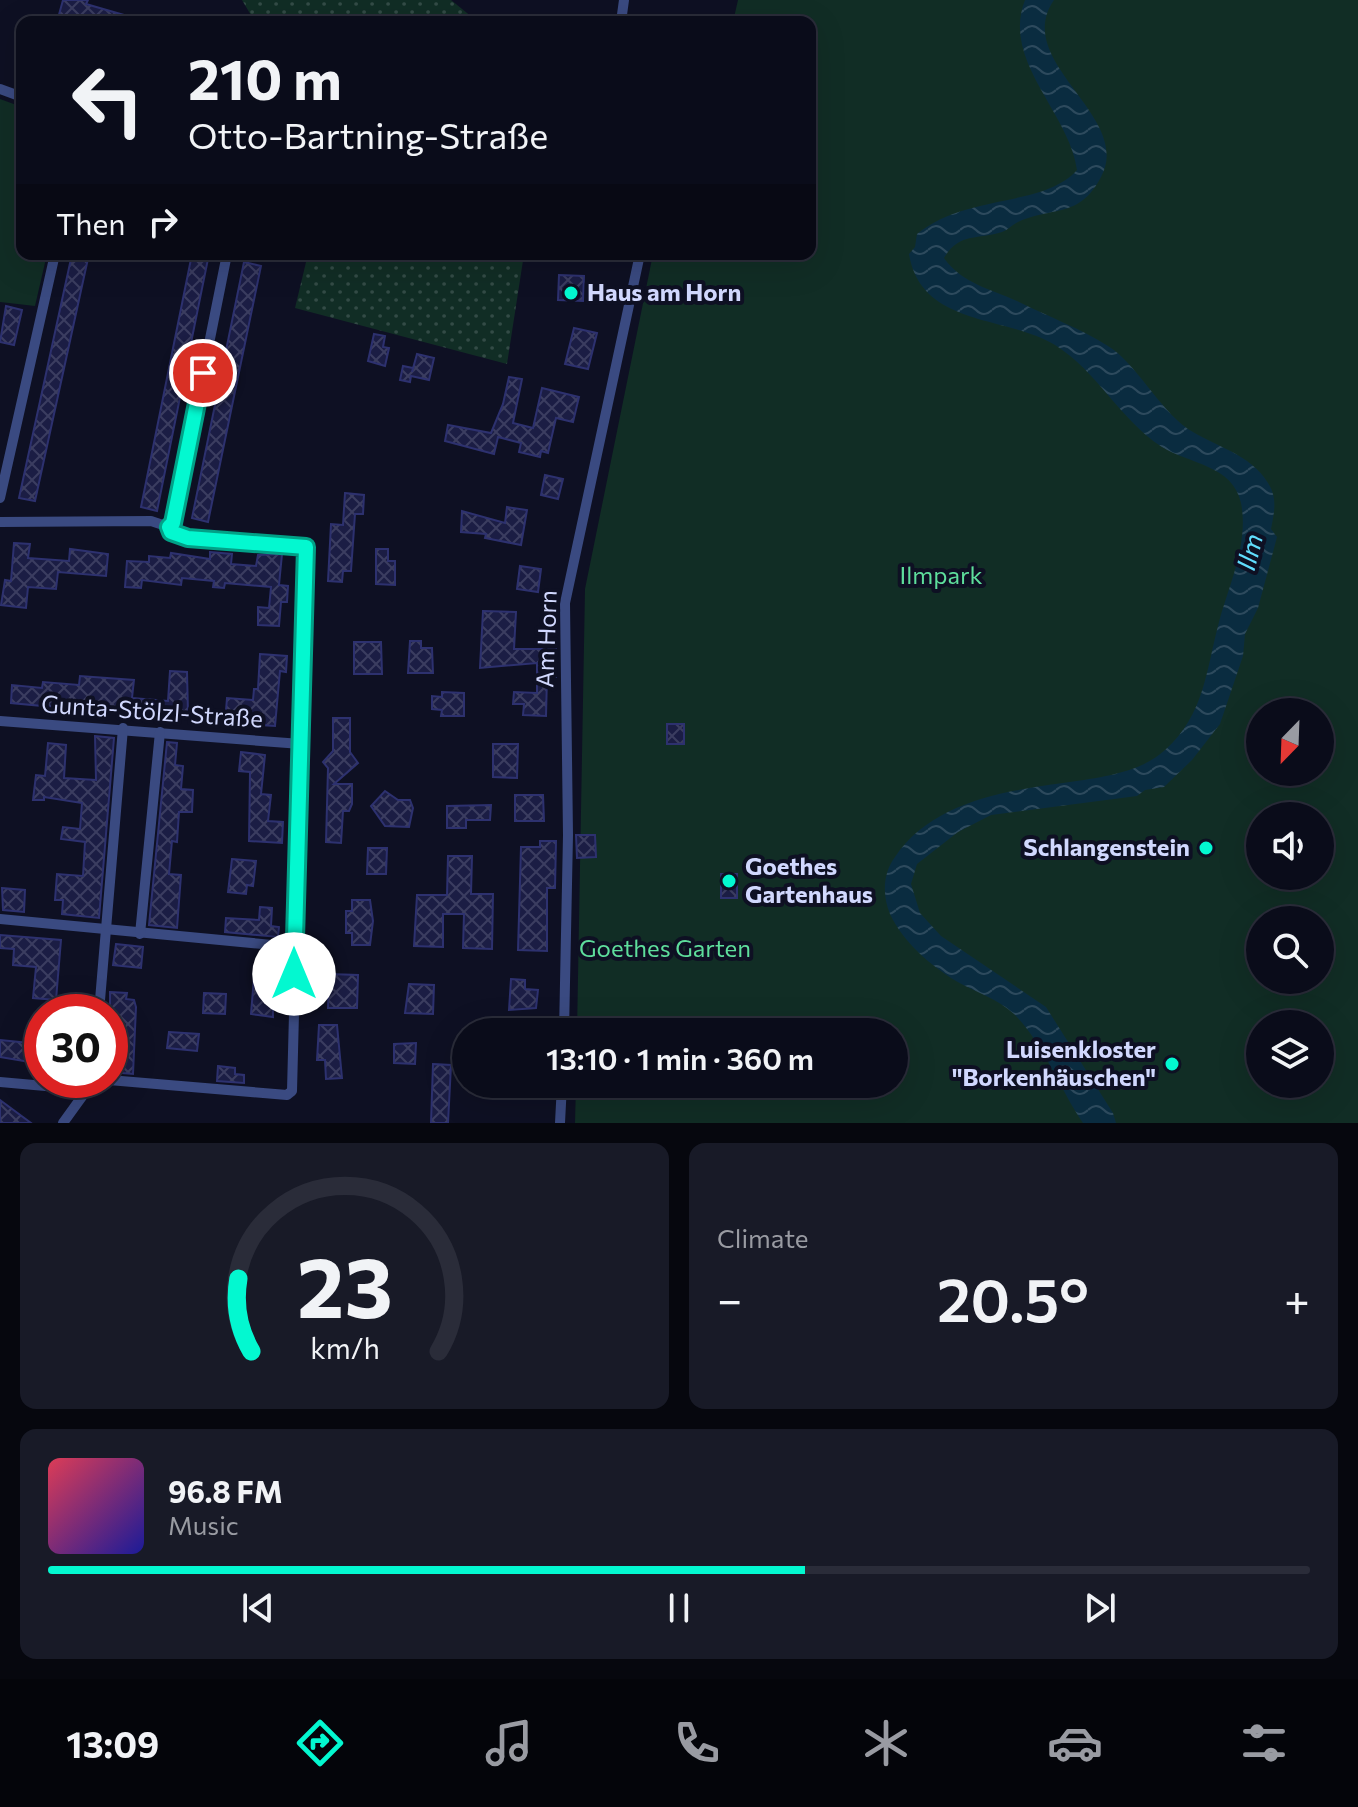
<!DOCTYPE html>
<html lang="en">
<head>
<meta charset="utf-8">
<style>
	:root { --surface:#0a0c1a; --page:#181a27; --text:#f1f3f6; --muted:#999ba2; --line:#2a2c39; --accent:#03f8d0 }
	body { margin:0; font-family:Commissioner,sans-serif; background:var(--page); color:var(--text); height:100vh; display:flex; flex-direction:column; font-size:30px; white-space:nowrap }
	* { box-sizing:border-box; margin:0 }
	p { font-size:26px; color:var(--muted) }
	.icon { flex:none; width:44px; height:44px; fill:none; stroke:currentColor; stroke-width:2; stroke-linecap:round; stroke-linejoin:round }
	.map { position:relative; height:1123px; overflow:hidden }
	.side { display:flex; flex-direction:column; gap:20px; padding:20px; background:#06070e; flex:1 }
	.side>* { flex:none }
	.banner { position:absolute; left:16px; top:16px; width:800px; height:244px; border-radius:16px; box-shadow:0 8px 32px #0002,0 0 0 2px var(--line); background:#0a0c1a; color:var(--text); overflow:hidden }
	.needle { width:52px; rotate:203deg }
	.buttons { position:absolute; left:1246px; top:698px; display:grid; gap:16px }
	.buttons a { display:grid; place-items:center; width:88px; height:88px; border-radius:50%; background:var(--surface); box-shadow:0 8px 32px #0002,0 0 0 2px var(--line); font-size:40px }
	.speed { position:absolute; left:24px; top:994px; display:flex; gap:16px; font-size:40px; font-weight:700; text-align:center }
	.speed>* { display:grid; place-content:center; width:104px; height:104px; border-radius:50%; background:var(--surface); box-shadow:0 8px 32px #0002,0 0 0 2px var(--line); line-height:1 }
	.speed .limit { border:12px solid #d22; background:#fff; color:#111 }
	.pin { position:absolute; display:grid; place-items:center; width:68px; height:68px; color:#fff; margin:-34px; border:4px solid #fff; border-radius:50%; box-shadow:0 2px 8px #0007 }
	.me { position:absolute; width:88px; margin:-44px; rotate:0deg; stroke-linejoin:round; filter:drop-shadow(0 0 6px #0008) }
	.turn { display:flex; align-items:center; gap:28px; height:168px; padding:0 40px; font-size:36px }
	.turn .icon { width:104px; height:104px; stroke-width:2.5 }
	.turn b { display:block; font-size:56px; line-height:68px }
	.then { display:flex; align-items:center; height:76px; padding:0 40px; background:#0003; gap:16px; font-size:30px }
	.big { font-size:60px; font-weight:600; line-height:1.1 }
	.side .tile { flex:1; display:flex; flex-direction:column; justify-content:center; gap:12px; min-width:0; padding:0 28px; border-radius:16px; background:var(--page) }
	.side .dial { align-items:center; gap:0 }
	.dial svg { height:208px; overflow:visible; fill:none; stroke:var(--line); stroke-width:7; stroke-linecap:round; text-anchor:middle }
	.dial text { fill:var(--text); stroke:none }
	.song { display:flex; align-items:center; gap:24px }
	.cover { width:96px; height:96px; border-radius:12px; background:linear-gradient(135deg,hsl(350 70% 55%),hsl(240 70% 35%)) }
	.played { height:8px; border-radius:4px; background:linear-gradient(90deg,var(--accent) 60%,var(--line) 60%) }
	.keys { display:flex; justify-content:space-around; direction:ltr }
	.heat { display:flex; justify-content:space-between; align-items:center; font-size:44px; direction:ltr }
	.side .tiles { flex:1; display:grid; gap:20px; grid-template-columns:1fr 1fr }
	.tile:last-child { grid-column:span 2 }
	.trip { position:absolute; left:452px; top:1018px; width:456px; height:80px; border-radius:40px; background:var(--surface); box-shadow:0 8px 32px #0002,0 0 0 2px var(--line); font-weight:600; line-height:80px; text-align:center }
	.dock { display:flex; height:128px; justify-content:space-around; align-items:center; background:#04050a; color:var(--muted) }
	.dock .icon { width:56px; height:56px }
	.dock .selected { color:var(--accent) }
	.dock b { font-size:36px; color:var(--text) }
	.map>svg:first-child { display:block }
</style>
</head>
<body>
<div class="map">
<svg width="1358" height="1123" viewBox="0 0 1358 1123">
	<defs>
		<pattern id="grass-dots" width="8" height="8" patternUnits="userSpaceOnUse" patternTransform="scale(2)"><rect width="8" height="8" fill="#112d25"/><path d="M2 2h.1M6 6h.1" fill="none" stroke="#334b46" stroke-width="1.8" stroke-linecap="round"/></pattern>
		<pattern id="water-waves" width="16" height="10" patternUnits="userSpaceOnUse" patternTransform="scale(2)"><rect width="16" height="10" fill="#0a2c40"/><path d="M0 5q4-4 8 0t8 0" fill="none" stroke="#2d4a5d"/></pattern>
		<pattern id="building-cross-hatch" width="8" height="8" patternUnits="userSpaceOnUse" patternTransform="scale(2)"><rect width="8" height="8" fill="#1b1d44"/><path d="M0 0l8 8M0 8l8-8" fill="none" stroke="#3b3d60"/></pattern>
	</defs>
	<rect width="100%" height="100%" fill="#0e1023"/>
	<g fill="url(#grass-dots)">
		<path d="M242 0H451L478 22H255Z"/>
		<path d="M308 254H524L507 364 295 308Z"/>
	</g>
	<g fill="#112d25" fill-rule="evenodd">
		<path d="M738 0H1358V1123H575L576 1084H894V1032H577L585 589 653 254H810V22H733ZM1260 712H1320V772H1260ZM1260 816H1320V876H1260ZM1260 920H1320V980H1260ZM1260 1024H1320V1084H1260Z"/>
		<path d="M0 99 22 107V254H47L35 306 0 302Z"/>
	</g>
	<path fill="url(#water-waves)" d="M1025 0H1054C1011 62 1134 116 1101 177 1079 219 1053 206 1018 222 1013 224 1008 230 1002 232 978 240 959 232 944 258 963 285 993 289 1021 303 1050 317 1081 329 1108 346 1136 363 1158 408 1188 429 1214 446 1251 454 1268 483 1278 498 1274 514 1271 529L1277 537 1258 608 1245 634 1243 656 1220 724 1192 760 1164 787 1145 790 1137 796 991 815 958 832 917 864 911 884 920 913 941 936 1046 1007 1113 1113 1116 1123H1083C1061 1091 1042 1041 1014 1014 998 999 975 992 956 981 930 965 903 942 890 914 882 895 883 873 895 857 931 803 1003 791 1063 783 1096 778 1139 774 1165 750 1205 714 1206 670 1219 622 1229 585 1249 543 1241 503 1233 465 1189 464 1162 447 1120 420 1097 371 1055 345 1006 315 921 327 909 254L915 247 917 234C967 193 1043 208 1077 170 1069 112 1001 61 1025 0Z"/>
	<g fill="url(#building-cross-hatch)" stroke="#2d316f" stroke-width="2">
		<path d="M63 0H88L86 4 138 19V22H57Z"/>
		<path d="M72 254H89L35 501 19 498Z"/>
		<path d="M192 254H209L157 511 141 507Z"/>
		<path d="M244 262 261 266 208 522 192 518Z"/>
		<path d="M559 275 584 276 583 301 558 300Z"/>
		<path d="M6 306 22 310 14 345 0 342Z"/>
		<path d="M574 328 597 333 588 369 565 364Z"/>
		<path d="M374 334 385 336 383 347 389 348 385 366 368 361Z"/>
		<path d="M417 354 434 358 429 380 411 376 410 382 400 380 403 366 413 368 412 372Z"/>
		<path d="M509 377 522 379 513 423 533 428 542 388 579 397 573 422 556 418 548 453 541 451 540 457 519 452 521 443 498 437 494 454 445 441 448 425 491 433 503 404Z"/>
		<path d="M545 475 563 479 558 499 541 495Z"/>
		<path d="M345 493 364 495 363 514H355L351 571H343L342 582 328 581 331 524 343 525Z"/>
		<path d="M507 507 527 510 521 545 485 538 486 534 461 532 462 511 505 523Z"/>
		<path d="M14 543 30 544 28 558 69 561 70 549 108 554 106 576 58 572 56 589 28 587 26 608 1 605 5 580 11 581Z"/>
		<path d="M376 549H388V561H395V585L376 584Z"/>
		<path d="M210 552 232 554 231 564 256 566 258 555 282 554 279 585 288 586 287 602H281L279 626 258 625V607L269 608 271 587 225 583 224 588 213 587 214 581 182 578 181 585 142 580 141 588 125 587 127 561 149 562V556L170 558 171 553 210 559Z"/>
		<path d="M520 566 541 569 538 592 517 589Z"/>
		<path d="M483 611 516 612 514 649H556V677H547L546 716 523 715 524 704H513L514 692 537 693V663L480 668Z"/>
		<path d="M410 641H421V648H432L433 673H408Z"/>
		<path d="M354 642H381L382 674H354Z"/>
		<path d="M260 654 287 656 286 672 280 671 275 726 225 723 227 698 253 700 254 689H258Z"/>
		<path d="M170 671 187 672 188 713H180V719L11 703 12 685 42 688 43 682 79 685 80 676 134 680 132 698 168 701Z"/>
		<path d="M442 692 464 693V716H441L442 710 432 709V696L442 697Z"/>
		<path d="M333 718H350V752L358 763 334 784H352V804L349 811H343L341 843 326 842 328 768 323 762 333 751Z"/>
		<rect x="667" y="724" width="17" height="20"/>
		<path d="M95 736 114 738 99 918 62 914 63 900H55L57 874 83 876 85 842 61 839 63 827 80 829 82 803 44 797V800H33L36 775 45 776 48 743 66 745 64 778 96 780Z"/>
		<path d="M167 742 177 743 175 765 183 766 181 789 193 790 192 812H179L177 842 172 841 169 874 181 875 177 928 149 925Z"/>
		<path d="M493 744H518L517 778 493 777Z"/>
		<path d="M241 752 265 755 261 794 271 795 268 821 283 822 282 843 249 841 250 772 239 771Z"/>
		<path d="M385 791 398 800H410L413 808 409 827 385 826 371 806Z"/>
		<path d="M515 795H543L544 821H515Z"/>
		<path d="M491 805 490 820H466V828H447V806Z"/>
		<path d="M576 835H595L596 857 577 858Z"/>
		<path d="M540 841H556L555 888H547V951L518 950 521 847H540Z"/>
		<path d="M368 848H387L386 874H367Z"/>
		<path d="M448 856H472L471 894H493L492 949 463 948 464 914H443V947L414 946 417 895H447Z"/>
		<path d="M232 859 256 861 253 886 247 885 246 894 228 892Z"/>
		<rect x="721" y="874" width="16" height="24"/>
		<path d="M2 888 25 890 24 912 3 910Z"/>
		<path d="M352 900H370L373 921 370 945H352V933H346V911H352Z"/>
		<path d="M260 907 272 908 271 926 279 927 278 937 225 932 226 918 259 920Z"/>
		<path d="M0 935 61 940 56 1000 33 998 36 967 13 965 14 949 0 948Z"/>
		<path d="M116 944 143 947 141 968 113 965Z"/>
		<path d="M260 952 272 953 273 1017 251 1014 255 965 260 966Z"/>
		<path d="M329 974 358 975 357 1008H328Z"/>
		<path d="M511 979 525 980V989L538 990 536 1008 509 1010Z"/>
		<path d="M409 984 434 985 433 1014 405 1013Z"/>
		<path d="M110 992 127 993 126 999 134 1000 136 1007 133 1074 110 1072Z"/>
		<path d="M204 993 226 994 225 1014 203 1013Z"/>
		<path d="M319 1025H337L342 1078 326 1079 325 1060H317Z"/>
		<path d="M169 1032 199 1034 197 1051 167 1048Z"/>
		<path d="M0 1040 39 1044 42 1064 0 1057Z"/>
		<path d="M416 1043 415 1064 394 1063V1044Z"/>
		<path d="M433 1064 451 1065 448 1123H431Z"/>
		<path d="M218 1066 235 1068V1074L244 1075V1083L217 1081Z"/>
		<path d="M0 1100 31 1123H0Z"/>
	</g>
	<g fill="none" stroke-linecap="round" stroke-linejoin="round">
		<g stroke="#3a4a81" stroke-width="10">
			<path d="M621 22 624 0"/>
			<path d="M0 89 22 97"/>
			<path d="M0 498 55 254"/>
			<path d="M0 522 151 521 169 527 173 523 227 254"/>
			<path d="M0 721 301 744"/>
			<path d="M0 919 294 947"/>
			<path d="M140 934 160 732"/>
			<path d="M99 1012 123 728"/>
			<path d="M564 1032 568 835 565 603 640 254"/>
			<path d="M109 1080 287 1095 292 1091 306 547 176 537 169 527"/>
			<path d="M0 1082 90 1090"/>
			<path d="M63 1123 94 1080"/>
			<path d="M560 1123 562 1084"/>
		</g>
	</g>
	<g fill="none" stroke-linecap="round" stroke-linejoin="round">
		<defs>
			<path id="route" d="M203 373 173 523 169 527 171 532 188 538 306 547 294 974"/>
		</defs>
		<use href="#route" stroke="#02a187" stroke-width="20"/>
		<use href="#route" stroke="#03f8d0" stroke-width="14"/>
	</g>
	<g fill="#03f8d0" stroke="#0e1023" stroke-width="3">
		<circle cx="571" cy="293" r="8"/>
		<circle cx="1206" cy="848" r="8"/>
		<circle cx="729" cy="881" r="8"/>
		<circle cx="1172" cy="1064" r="8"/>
	</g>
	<g text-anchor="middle" stroke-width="8" stroke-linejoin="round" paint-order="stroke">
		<g font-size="24" font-weight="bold" fill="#d1d8fe" stroke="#0e1023" text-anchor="start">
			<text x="587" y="301">Haus am Horn</text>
			<text x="1190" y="856" text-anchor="end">Schlangenstein</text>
			<text x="745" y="875">Goethes<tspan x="745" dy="28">Gartenhaus</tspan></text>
			<text x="1156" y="1058" text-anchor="end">Luisenkloster<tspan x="1156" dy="28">"Borkenhäuschen"</tspan></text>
		</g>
		<g font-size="24" fill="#5ede9c" stroke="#0e1023">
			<text x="941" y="584">Ilmpark</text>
			<text x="665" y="957">Goethes Garten</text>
		</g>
		<g font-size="24" fill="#d1d8fe" stroke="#0e1023">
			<text transform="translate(547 639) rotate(-88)" y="8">Am Horn</text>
			<text transform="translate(152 712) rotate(4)" y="8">Gunta-Stölzl-Straße</text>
		</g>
		<g font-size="26" font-style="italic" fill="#60ddfd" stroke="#0e1023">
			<text transform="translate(1250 552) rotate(-76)" y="9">Ilm</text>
		</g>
	</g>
</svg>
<div class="buttons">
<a><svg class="needle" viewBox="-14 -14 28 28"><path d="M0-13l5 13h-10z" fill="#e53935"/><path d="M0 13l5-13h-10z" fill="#999ba2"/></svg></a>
<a><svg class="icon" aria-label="sound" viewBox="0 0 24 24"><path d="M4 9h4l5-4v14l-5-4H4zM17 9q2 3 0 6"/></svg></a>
<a><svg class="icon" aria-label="search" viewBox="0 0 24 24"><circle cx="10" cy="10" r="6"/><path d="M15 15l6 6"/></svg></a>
<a><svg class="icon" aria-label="layers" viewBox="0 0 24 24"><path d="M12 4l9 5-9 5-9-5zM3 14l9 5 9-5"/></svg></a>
</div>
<div class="speed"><div class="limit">30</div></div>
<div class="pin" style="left:203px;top:373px;background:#d93025"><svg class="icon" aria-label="arrive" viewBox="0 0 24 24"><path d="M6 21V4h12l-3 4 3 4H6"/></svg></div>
<svg class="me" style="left:294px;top:974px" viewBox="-20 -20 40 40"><circle r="19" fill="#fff"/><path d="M0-13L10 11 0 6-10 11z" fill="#03f8d0"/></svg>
<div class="trip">13:10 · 1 min · 360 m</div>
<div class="banner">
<div class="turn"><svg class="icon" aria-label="left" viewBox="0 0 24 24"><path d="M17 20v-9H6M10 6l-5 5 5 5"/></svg><div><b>210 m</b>Otto-Bartning-Straße</div></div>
<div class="then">Then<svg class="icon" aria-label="right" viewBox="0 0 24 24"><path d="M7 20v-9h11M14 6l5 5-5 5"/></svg></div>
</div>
</div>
<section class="side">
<div class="tiles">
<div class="tile dial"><svg viewBox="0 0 100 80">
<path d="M14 69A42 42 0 1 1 86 69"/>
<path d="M14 69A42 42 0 0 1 9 41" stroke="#03f8d0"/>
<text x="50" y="56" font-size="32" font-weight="700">23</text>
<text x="50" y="72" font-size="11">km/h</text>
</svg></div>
<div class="tile"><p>Climate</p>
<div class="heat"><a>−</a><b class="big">20.5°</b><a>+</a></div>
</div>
<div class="tile">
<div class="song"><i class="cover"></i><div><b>96.8 FM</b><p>Music</p></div></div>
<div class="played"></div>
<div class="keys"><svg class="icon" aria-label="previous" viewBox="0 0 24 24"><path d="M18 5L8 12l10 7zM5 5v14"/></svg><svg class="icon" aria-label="pause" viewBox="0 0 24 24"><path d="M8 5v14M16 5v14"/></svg><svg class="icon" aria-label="next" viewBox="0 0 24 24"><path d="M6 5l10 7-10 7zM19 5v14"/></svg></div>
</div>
</div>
</section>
<nav class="dock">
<b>13:09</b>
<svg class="icon selected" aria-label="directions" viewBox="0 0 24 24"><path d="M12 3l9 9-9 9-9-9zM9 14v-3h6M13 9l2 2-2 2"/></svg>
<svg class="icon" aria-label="music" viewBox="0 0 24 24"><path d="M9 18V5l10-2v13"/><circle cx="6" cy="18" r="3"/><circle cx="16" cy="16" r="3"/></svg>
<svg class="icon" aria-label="phone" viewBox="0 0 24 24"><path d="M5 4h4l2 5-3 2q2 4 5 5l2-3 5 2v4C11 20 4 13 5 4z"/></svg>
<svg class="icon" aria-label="climate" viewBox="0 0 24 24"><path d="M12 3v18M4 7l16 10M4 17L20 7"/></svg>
<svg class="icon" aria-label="car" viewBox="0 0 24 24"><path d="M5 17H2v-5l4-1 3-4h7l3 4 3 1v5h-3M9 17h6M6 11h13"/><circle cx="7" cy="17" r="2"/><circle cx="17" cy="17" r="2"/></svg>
<svg class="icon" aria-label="filters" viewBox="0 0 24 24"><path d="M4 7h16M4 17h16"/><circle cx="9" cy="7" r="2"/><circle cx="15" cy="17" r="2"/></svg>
</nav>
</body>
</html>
